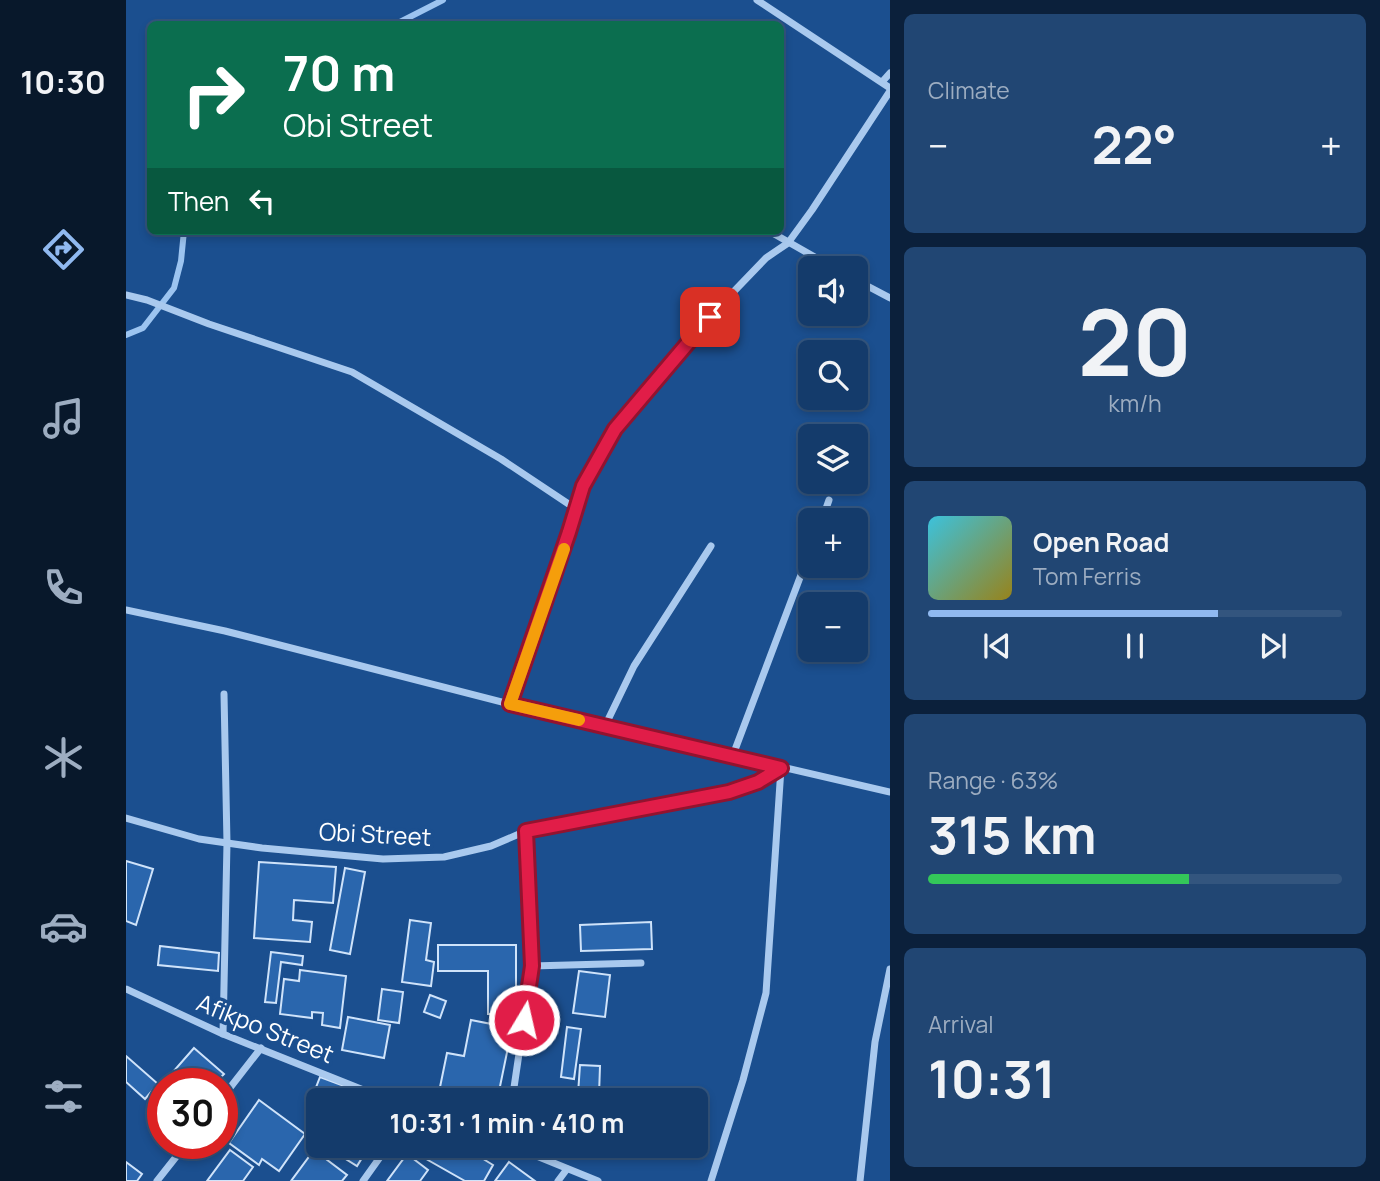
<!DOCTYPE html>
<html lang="en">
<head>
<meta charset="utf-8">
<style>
	:root { --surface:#143b6b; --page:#214673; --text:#f1f3f6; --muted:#9dadc1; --line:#33557e; --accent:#90b9f0 }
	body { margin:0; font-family:Manrope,sans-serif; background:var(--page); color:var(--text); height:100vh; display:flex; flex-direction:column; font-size:26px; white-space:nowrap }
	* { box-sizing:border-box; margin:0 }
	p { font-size:23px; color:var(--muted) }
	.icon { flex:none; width:38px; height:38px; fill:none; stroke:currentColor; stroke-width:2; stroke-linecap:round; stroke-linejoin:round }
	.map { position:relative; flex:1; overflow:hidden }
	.sheet { display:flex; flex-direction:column; gap:14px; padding:14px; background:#0b203b; width:490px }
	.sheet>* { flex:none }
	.top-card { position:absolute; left:21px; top:21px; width:637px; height:214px; border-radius:10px; box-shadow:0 4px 10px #0003,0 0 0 2px var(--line); background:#0b6e4f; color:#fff; overflow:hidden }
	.tools { position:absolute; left:672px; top:256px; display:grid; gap:14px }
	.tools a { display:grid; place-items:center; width:70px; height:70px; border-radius:10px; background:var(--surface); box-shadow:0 4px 10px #0003,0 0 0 2px var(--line); font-size:35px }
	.speed { position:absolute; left:21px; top:1068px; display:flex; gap:14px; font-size:35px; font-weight:700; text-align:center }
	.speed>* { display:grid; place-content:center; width:91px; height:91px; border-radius:50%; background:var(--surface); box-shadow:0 4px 10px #0003,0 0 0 2px var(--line); line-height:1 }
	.speed .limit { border:10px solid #d22; background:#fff; color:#111 }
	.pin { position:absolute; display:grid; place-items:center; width:60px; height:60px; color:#fff; margin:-30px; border-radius:14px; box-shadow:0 4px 10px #0006 }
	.me { position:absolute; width:77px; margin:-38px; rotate:9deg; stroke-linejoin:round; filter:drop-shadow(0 0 5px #0008) }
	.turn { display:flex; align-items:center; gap:24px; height:147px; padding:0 21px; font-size:32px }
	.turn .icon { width:91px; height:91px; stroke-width:2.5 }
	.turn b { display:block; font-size:49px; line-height:60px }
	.then { display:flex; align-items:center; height:66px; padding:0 21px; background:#0003; gap:14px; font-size:26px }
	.big { font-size:52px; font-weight:700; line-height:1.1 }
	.sheet .widget { flex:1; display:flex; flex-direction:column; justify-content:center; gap:10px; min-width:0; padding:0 24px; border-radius:10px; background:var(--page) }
	.sheet .dial { align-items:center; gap:0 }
	.dial b { font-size:91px; line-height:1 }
	.song { display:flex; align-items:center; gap:21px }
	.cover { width:84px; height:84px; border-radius:10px; background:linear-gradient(135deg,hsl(190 70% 55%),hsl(50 70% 35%)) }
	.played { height:7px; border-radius:4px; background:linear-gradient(90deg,var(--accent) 70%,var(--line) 70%) }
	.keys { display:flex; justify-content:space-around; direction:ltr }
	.heat { display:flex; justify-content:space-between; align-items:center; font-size:38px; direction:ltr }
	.charge { height:10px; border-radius:5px; background:linear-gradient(90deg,#34c759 63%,var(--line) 0) }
	.trip { position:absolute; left:180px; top:1088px; width:402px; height:70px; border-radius:10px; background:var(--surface); box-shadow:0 4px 10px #0003,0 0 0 2px var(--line); font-weight:700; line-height:70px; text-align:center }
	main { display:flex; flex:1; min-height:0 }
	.menu { display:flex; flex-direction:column; width:126px; justify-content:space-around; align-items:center; background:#08182b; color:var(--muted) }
	.menu .icon { width:49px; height:49px }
	.menu .on { color:var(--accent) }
	.menu b { font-size:32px; color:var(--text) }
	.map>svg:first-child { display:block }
</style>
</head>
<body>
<main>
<nav class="menu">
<b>10:30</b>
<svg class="icon on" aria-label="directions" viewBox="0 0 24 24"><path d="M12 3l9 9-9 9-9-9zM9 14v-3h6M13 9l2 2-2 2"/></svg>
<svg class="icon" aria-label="music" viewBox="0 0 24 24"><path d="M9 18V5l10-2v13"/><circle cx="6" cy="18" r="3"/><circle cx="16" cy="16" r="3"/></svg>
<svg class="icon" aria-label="phone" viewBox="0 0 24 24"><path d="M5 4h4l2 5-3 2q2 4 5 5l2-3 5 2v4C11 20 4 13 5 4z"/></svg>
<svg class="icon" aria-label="climate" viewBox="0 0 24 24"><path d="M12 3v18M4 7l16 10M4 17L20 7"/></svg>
<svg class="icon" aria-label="car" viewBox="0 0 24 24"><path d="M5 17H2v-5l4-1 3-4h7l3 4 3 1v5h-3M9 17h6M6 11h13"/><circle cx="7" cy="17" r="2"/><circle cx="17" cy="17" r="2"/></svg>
<svg class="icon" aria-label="filters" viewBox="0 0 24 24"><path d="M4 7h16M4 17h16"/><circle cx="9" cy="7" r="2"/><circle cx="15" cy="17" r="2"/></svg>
</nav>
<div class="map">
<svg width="764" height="1181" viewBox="0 0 764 1181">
	<rect width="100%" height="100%" fill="#1b4f8f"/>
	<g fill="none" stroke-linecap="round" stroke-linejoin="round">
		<g stroke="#9cc4f0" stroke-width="6">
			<path d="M270 24 317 0"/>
			<path d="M0 335 17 328 48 288 55 261 58 231"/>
		</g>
	</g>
	<g fill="#2a66ad" stroke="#cfe3fa" stroke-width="2">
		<path d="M0 861 27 869 10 925 0 921Z"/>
		<path d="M133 862 210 867 207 903 168 900 167 920 186 922 184 942 128 938Z"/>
		<path d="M219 868 239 872 224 954 204 950Z"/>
		<path d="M284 920 305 923 300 960 308 962 305 986 276 982Z"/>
		<path d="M525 922 526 949 455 951 454 925Z"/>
		<path d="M312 945H390V1014H362V971H312Z"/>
		<path d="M34 946 93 953 92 971 32 965Z"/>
		<path d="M145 952 177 956 176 965 155 962 150 1003 139 1002Z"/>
		<path d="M174 970 220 976 214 1028 196 1025 197 1013 186 1012V1018L154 1014 158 979 173 981Z"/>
		<path d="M453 971 484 975 479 1017 447 1013Z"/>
		<path d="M256 989 277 992 273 1023 252 1020Z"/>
		<path d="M304 995 320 1001 314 1018 298 1012Z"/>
		<path d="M222 1017 264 1025 258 1058 216 1050Z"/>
		<path d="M345 1020 386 1028 371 1101H354L313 1092 321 1053 338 1056Z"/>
		<path d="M441 1027 455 1029 448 1079 435 1077Z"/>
		<path d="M68 1048 98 1074 89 1083H42L39 1081Z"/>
		<path d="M0 1056 32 1084 19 1099 0 1082Z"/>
		<path d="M454 1065 474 1066 473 1095 452 1094Z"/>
		<path d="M194 1077 245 1096 243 1101H217L189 1090Z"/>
		<path d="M439 1091 466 1101H435Z"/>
		<path d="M133 1100 179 1134 153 1171 136 1159 133 1165 103 1143Z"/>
		<path d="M214 1146H227L239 1153 231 1166 210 1153Z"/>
		<path d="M289 1146H336L367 1165 358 1181H339L286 1151Z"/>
		<path d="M104 1150 127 1167 117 1181H81Z"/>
		<path d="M188 1150 221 1175 216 1181H165Z"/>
		<path d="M281 1154 302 1170 294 1181H261Z"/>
		<path d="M0 1162 16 1174 11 1181H0Z"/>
		<path d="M383 1162 409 1181H369Z"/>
	</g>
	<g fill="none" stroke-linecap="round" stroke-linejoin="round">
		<g stroke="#a9c9ee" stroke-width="7">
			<path d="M631 0 764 88"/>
			<path d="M756 82 764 73"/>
			<path d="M643 231 708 268"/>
			<path d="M730 280 764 298"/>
			<path d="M0 295 21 300 83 324 226 372 375 459 450 509"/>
			<path d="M696 520 703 500"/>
			<path d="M0 610 99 631 384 704 764 792"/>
			<path d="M384 704 443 532 457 486 489 429 565 336 640 258 662 243 686 210 764 91"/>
			<path d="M479 726 508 666 585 546"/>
			<path d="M607 755 684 551"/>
			<path d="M0 818 73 839 136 848 257 859 318 857 365 846 400 831 603 792 632 782 655 768"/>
			<path d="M406 966 515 963"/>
			<path d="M0 989 97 1034 265 1101"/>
			<path d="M97 1034 101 843 98 694"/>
			<path d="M96 1098 135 1048"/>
			<path d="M386 1101 406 966 400 831"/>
			<path d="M386 1146 472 1181"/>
			<path d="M31 1181 61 1143"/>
			<path d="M237 1181 262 1146"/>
			<path d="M432 1181 441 1169"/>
			<path d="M585 1181 617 1080 640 993 655 768"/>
			<path d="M734 1181 749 1042 764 969"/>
		</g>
	</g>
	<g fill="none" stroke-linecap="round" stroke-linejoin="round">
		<defs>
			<path id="route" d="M398 1020 406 966 400 831 603 792 632 782 655 768 384 704 443 532 457 486 489 429 584 317"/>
		</defs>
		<use href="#route" stroke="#92132f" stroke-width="18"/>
		<use href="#route" stroke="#e11d48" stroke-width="12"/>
		<path stroke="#f59e0b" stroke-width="12" d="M438 549 384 704 453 720"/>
	</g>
	<g text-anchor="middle" stroke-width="7" stroke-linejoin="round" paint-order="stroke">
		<g font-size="24" fill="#fff" stroke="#1b4f8f">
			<text transform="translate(249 835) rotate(3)" y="8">Obi Street</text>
			<text transform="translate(139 1029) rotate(22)" y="8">Afikpo Street</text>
		</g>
	</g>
</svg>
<div class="tools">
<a><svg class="icon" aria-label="sound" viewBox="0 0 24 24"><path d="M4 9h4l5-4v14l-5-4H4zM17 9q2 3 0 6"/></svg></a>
<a><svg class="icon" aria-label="search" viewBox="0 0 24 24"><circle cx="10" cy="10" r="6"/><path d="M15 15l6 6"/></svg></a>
<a><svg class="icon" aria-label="layers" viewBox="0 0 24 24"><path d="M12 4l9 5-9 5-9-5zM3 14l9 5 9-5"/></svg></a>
<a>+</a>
<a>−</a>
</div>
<div class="speed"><div class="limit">30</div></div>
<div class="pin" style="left:584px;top:317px;background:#d93025"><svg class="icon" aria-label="arrive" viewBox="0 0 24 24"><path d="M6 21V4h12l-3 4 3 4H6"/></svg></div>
<svg class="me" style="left:398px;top:1020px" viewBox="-20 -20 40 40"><circle r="17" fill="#e11d48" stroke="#fff" stroke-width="3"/><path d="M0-11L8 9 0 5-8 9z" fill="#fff"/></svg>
<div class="trip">10:31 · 1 min · 410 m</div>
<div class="top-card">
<div class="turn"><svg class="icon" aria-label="right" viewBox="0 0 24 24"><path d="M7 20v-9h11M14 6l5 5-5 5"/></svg><div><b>70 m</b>Obi Street</div></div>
<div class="then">Then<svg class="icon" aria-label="left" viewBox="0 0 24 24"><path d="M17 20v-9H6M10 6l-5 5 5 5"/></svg></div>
</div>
</div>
<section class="sheet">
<div class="widget"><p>Climate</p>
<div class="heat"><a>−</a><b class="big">22°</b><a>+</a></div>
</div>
<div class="widget dial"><b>20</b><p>km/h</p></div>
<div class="widget">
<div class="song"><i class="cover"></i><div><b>Open Road</b><p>Tom Ferris</p></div></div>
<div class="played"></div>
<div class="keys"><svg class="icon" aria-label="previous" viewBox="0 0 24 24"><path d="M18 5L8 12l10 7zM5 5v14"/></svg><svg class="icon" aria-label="pause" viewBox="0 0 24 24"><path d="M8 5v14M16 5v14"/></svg><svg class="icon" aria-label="next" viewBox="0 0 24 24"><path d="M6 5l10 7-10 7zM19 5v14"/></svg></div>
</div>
<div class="widget"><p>Range · 63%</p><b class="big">315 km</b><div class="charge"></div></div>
<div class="widget"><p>Arrival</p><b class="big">10:31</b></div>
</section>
</main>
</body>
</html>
